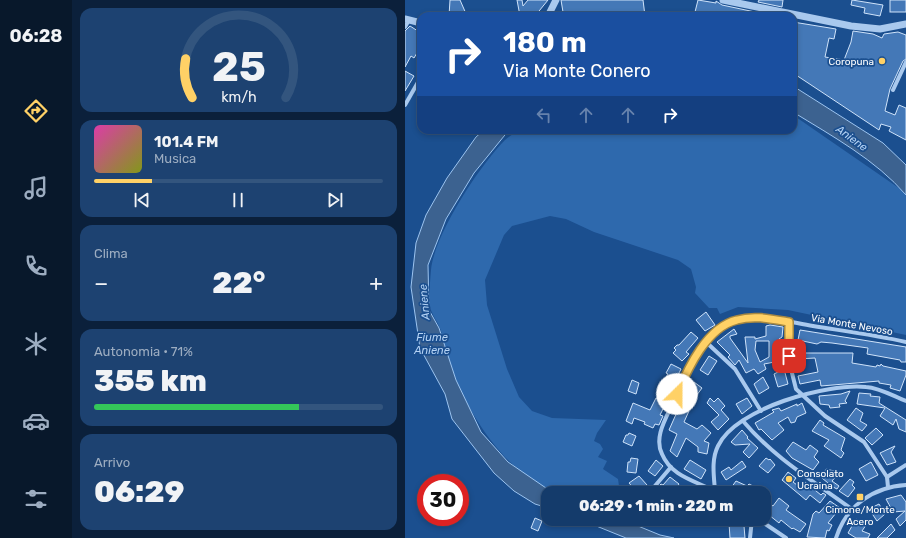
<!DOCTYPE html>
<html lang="it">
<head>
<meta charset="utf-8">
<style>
	:root { --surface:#143b6b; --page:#1d4271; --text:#f1f3f6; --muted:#9dadc1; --line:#33557e; --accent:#ffd166 }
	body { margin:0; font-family:Rubik,sans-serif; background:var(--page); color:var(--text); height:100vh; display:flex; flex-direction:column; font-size:15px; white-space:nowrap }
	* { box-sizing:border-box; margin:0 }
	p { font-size:13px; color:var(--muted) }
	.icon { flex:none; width:22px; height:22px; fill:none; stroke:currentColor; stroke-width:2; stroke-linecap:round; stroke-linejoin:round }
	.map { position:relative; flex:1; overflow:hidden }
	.sheet { display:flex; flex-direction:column; gap:8px; padding:8px; background:#0b203b; width:333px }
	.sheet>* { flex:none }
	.banner { position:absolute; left:12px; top:12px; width:380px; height:122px; border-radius:12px; box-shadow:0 2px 6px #0003,0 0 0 1px var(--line); background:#1a4fa0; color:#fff; overflow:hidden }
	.speed { position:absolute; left:12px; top:474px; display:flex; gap:8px; font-size:20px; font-weight:700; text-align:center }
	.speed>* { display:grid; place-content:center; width:52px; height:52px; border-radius:50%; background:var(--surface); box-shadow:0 2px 6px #0003,0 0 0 1px var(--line); line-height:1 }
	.speed .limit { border:6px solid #d22; background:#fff; color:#111 }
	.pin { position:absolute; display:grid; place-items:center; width:34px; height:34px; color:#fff; margin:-17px; border-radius:8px; box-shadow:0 2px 6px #0006 }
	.me { position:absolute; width:44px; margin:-22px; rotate:23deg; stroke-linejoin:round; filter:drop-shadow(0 0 3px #0008) }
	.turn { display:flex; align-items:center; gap:14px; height:84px; padding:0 20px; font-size:18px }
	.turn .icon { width:52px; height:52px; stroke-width:2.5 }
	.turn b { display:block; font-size:28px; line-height:34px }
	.lanes { display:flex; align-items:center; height:38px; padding:0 20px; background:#0003; justify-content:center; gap:20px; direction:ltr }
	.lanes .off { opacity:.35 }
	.big { font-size:30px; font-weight:800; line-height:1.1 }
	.sheet .widget { flex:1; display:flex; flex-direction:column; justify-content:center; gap:6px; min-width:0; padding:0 14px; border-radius:12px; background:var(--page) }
	.sheet .dial { align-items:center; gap:0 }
	.dial svg { height:104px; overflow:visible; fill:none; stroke:var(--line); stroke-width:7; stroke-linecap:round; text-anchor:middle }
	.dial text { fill:var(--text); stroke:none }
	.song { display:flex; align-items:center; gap:12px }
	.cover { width:48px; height:48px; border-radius:6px; background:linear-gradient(135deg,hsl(320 70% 55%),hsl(70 70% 35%)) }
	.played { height:4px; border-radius:2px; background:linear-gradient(90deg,var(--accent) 20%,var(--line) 20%) }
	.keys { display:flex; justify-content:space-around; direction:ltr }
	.heat { display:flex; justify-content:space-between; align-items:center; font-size:22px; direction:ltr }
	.charge { height:6px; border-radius:3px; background:linear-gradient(90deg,#34c759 71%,var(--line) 0) }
	.trip { position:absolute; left:136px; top:486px; width:230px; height:40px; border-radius:12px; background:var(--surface); box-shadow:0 2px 6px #0003,0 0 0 1px var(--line); font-weight:800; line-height:40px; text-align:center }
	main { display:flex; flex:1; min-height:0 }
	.dock { display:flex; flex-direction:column; width:72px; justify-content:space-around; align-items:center; background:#08182b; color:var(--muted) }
	.dock .icon { width:28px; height:28px }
	.dock .selected { color:var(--accent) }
	.dock b { font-size:18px; color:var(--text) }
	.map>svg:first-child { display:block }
</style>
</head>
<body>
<main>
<nav class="dock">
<b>06:28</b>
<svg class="icon selected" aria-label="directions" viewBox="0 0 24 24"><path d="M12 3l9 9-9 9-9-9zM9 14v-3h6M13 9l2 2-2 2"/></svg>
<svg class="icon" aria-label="music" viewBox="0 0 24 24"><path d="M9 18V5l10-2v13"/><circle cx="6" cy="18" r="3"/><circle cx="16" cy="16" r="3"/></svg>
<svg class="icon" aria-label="phone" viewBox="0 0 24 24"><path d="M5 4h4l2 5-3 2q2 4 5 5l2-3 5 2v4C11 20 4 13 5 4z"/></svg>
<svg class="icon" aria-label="climate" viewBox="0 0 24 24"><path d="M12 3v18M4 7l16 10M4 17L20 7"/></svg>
<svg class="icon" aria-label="car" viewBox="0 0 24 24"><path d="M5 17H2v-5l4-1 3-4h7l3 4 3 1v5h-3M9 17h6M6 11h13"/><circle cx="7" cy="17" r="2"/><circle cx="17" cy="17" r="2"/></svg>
<svg class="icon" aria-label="filters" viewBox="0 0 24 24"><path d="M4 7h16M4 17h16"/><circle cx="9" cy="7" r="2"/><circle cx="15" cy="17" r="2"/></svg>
</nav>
<section class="sheet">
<div class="widget dial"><svg viewBox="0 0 100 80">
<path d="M14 69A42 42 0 1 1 86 69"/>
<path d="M14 69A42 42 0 0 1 9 39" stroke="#ffd166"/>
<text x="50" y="56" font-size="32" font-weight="700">25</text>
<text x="50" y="72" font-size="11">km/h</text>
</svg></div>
<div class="widget">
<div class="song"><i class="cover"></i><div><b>101.4 FM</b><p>Musica</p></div></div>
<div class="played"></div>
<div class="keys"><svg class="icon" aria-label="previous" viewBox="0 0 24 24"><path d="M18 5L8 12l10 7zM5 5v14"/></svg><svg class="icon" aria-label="pause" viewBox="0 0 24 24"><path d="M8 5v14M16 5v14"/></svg><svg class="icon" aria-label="next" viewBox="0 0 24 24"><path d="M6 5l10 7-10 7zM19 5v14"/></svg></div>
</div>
<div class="widget"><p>Clima</p>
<div class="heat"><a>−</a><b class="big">22°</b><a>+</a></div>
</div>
<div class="widget"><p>Autonomia · 71%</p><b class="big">355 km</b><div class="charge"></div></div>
<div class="widget"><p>Arrivo</p><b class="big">06:29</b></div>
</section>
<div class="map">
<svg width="501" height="538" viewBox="0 0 501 538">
	<rect width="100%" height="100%" fill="#1b4f8f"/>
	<path fill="#2e69ad" d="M388 115 501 193V335L383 310 333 307 315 314 312 308H304L290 293 291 287 286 269 273 260 189 232 161 219 145 216 107 226 99 235 80 280 82 305 102 369 114 397 127 411 147 418 201 420 192 433 189 441 195 444 198 449 193 457 202 461 198 469 213 479 215 493C194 493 166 498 146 490 98 471 59 408 44 361 41 351 39 341 36 331 34 324 26 313 25 307 24 295 25 281 26 270 29 235 75 165 100 140 104 136 110 133 115 130H388Z"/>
	<g fill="#3c6290" stroke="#9cc4f0">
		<path d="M388 86 478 143 501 165V195C471 160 427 136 388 112Z"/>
		<path d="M79 130H104L69 173 41 219 23 265 24 310 34 328 51 380 76 432 103 462 141 488 155 493H143V508L130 504 109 491 89 473 47 419 40 394 15 348 6 287 11 243 21 215 42 178 71 137Z"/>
		<path d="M174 519H216L255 535 269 538H221Z"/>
	</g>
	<g fill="#4478b7" stroke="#cfe3fa" fill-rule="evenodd">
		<path d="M45 0H55L62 16H44Z"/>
		<path d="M112 0H117L118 6 123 0H143L130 16H115Z"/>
		<path d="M156 0H238L240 16H161L158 12Z"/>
		<path d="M293 0 311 3V1L317 5 369 16H294L290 12Z"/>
		<path d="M354 0H378L377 7 353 2Z"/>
		<path d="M447 0 478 5 475 16 459 13 460 8 446 5Z"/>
		<rect x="485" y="0" width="16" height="12"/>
		<path d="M388 22 431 29 429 39 424 38 420 57 439 60 446 42 448 31 468 34 477 38 479 34 493 32 501 35V59L498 61 485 89 480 111 490 115 494 105 501 108V140L484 131 486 127 476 124 474 130 388 73Z"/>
		<path d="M5 26 16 33V46L9 58 6 56 0 67V31Z"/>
		<path d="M0 71 9 76 0 91Z"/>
		<path d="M301 312 310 325 300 331 291 320Z"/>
		<path d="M365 325 378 327 377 337 374 339 378 345 377 357 381 356 382 367 376 368 375 361 359 364 361 369 353 374 349 369 341 373 334 360 330 365 323 357 325 355 312 342 329 329 332 334 325 336V338L343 363 340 337H350V339L361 336V326ZM351 341H364V357L355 362 350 350Z"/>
		<path d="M395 330 501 347V362H496L495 360 462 354 463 348 427 343 416 342 412 344 393 340Z"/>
		<path d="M286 332 293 338 281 352 284 354 277 361 268 353 271 350 269 348 272 345H274Z"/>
		<path d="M393 353H448L447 363 471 367 472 365 475 366 476 364 478 366 501 371V375L495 391 485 388 486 385 474 383V381L416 386 415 380 395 384 393 376 413 372 410 358 393 359Z"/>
		<path d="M304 356 312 361 303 375 295 370Z"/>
		<path d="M266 364 276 369 263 395 254 390 263 374 261 373Z"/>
		<path d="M379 369 383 384 373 387 369 374Z"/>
		<path d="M358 377 364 388 354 394 349 384Z"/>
		<path d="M227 380 234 383 231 394 223 391Z"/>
		<path d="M289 382 297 388 286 403 278 397Z"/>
		<path d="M445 391 440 401 442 403 434 404 435 407 425 408 424 405 415 404 414 396 436 394Z"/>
		<path d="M454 393 466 394 465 396 475 397 474 403 501 420V432L494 429 491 419 488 425 475 416 480 408 452 404Z"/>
		<path d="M251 398 261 403 255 415 258 416 254 425 250 424 248 428 239 424 240 422 229 418 227 424 221 421 228 403 245 410Z"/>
		<path d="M305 398 309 402 313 398 320 406 316 410 324 419 313 430 306 422 314 415 302 403Z"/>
		<path d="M342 398 347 406 337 414 331 404Z"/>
		<path d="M397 403 401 413 392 417 390 422 386 423 383 417 373 423 379 430 367 440 356 429 354 430 350 423 369 412 367 410 374 408 376 411 392 404V406Z"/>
		<path d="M451 408 458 413 455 421 462 425 457 431 442 420Z"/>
		<path d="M279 409 284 411 279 422 292 429 297 425 306 433 299 441 304 443 302 454 293 452V447L281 438 272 457 265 451 272 434 264 430 272 412 277 411Z"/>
		<path d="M415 420 419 423 418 425 440 438 436 450 439 453 436 458 419 446 424 440 407 431Z"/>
		<path d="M471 428 478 435 467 445 460 438Z"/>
		<path d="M337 430 343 437 342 438 353 448 344 458 338 452 345 444 330 445 326 442Z"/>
		<path d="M224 433 231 436 227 446 218 442 221 435H223Z"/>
		<path d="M388 442 401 450 405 445 413 451 409 457 414 462 408 470 387 458 381 451Z"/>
		<path d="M490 446 486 452 491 462 482 465 475 453Z"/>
		<path d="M226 458 233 459 231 473 222 472 223 462H225Z"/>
		<path d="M361 458 364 460 365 459 370 465 363 473 354 466Z"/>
		<path d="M251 460 258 466 250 476 243 471Z"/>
		<path d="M285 460 301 470 296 479 279 469Z"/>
		<path d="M337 461 341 467 321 480 316 472 324 467 326 470Z"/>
		<path d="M466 462 473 475 461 481 454 469Z"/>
		<path d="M421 469 429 471 433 474 427 481 434 486 432 489 422 484 423 483 417 478Z"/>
		<path d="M383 472 391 478 388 482 396 488 400 482 416 495 418 493 421 495 415 503 405 495 401 500 377 480Z"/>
		<path d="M234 476 242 485 232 492 224 483Z"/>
		<path d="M265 477 274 484 271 488 277 493H266L262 489 258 493 255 490 253 487 256 484 258 485Z"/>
		<path d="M445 479 449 482 447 485 450 488 443 497 434 491Z"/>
		<path d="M331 481 342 486 344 484 348 486 343 493H332L326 488Z"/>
		<path d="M496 495 501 502V520L495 526 491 519 500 511 488 512 481 499Z"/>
		<path d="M374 498 384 506 381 510 401 524 395 532 388 528 387 529 376 520 374 523 359 511V500L368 506Z"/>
		<path d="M425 501 435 508 423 523 427 525 424 531 422 530 420 538 402 537 408 514 411 511 414 513Z"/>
		<path d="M474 504 480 514 472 521 464 509Z"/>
		<path d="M130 518 137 521 133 531 126 528Z"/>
		<path d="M451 519 461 525 457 531 465 534 463 538H451L443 533Z"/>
		<path d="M324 523H336L339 526 340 538H325Z"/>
		<path d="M486 524 490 530 482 538H472Z"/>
	</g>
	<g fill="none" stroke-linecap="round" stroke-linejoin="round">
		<g stroke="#a9c9ee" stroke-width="4">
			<path d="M0 27 4 20"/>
			<path d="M488 90 501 62"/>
			<path d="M0 105 16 77"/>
			<path d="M384 322 385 365 391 389 420 416 459 442 482 477 483 487"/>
			<path d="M301 342 330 369 356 411"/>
			<path d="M338 421C369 458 410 482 448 510"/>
			<path d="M482 477 501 465"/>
			<path d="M310 491C309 476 306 460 313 446 331 408 422 383 461 387 475 388 488 396 501 401"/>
			<path d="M244 493 266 467"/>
			<path d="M313 493C293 481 267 478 257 454 249 438 260 420 267 405 279 376 298 327 333 319 357 314 384 322 408 326 439 331 470 335 501 342"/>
			<path d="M353 519 381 538"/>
			<path d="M345 538 347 519"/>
			<path d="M431 538C441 506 468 487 501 485"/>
		</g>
		<g stroke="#a9c9ee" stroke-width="7">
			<path d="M318 0 446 26 475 29 501 24"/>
			<path d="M143 16 151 0"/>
			<path d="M0 19 16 23"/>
		</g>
	</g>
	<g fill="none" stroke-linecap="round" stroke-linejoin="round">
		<defs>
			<path id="route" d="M272 394C283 368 302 327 332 320 349 315 367 319 384 322V356"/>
		</defs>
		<use href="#route" stroke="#a68842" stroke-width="10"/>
		<use href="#route" stroke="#ffd166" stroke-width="7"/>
	</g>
	<g fill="#ffd166" stroke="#1b4f8f" stroke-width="1.5">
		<circle cx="477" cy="61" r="4"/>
		<circle cx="384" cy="479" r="4"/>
		<rect x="451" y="493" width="8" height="8" rx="2"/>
	</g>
	<g text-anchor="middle" stroke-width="3.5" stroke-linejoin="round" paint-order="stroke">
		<g font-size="10" fill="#fff" stroke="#1b4f8f" text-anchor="end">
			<text x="469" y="65">Coropuna</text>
			<text x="392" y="477" text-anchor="start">Consolato<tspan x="392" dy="12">Ucraina</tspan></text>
			<text x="455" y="513" text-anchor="middle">Cimone/Monte<tspan x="455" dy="12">Acero</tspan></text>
		</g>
		<g font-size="10" fill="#fff" stroke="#1b4f8f">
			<text transform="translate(447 324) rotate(10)" y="4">Via Monte Nevoso</text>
		</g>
		<g font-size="11" font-style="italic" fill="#b5d3f5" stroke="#1b4f8f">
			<text transform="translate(447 138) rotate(36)" y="4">Aniene</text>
			<text transform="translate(19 302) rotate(-95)" y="4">Aniene</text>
			<text x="27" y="341">Fiume<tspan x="27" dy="13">Aniene</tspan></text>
		</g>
	</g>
</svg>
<div class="speed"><div class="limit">30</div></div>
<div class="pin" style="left:384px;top:356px;background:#d93025"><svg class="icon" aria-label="arrive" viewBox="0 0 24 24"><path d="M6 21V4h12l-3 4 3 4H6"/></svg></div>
<svg class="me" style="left:272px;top:394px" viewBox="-20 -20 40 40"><circle r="19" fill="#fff"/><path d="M0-13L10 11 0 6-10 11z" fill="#ffd166"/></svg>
<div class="trip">06:29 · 1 min · 220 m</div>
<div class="banner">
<div class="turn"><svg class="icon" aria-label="right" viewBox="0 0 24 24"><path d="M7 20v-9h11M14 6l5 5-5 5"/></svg><div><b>180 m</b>Via Monte Conero</div></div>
<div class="lanes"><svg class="icon off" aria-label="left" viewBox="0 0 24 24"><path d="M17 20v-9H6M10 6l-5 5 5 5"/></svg><svg class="icon off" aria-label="ahead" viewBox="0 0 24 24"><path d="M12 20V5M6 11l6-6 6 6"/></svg><svg class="icon off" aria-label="ahead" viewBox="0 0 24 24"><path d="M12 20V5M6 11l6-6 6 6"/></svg><svg class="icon" aria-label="right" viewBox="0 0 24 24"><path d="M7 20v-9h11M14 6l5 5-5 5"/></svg></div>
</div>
</div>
</main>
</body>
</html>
